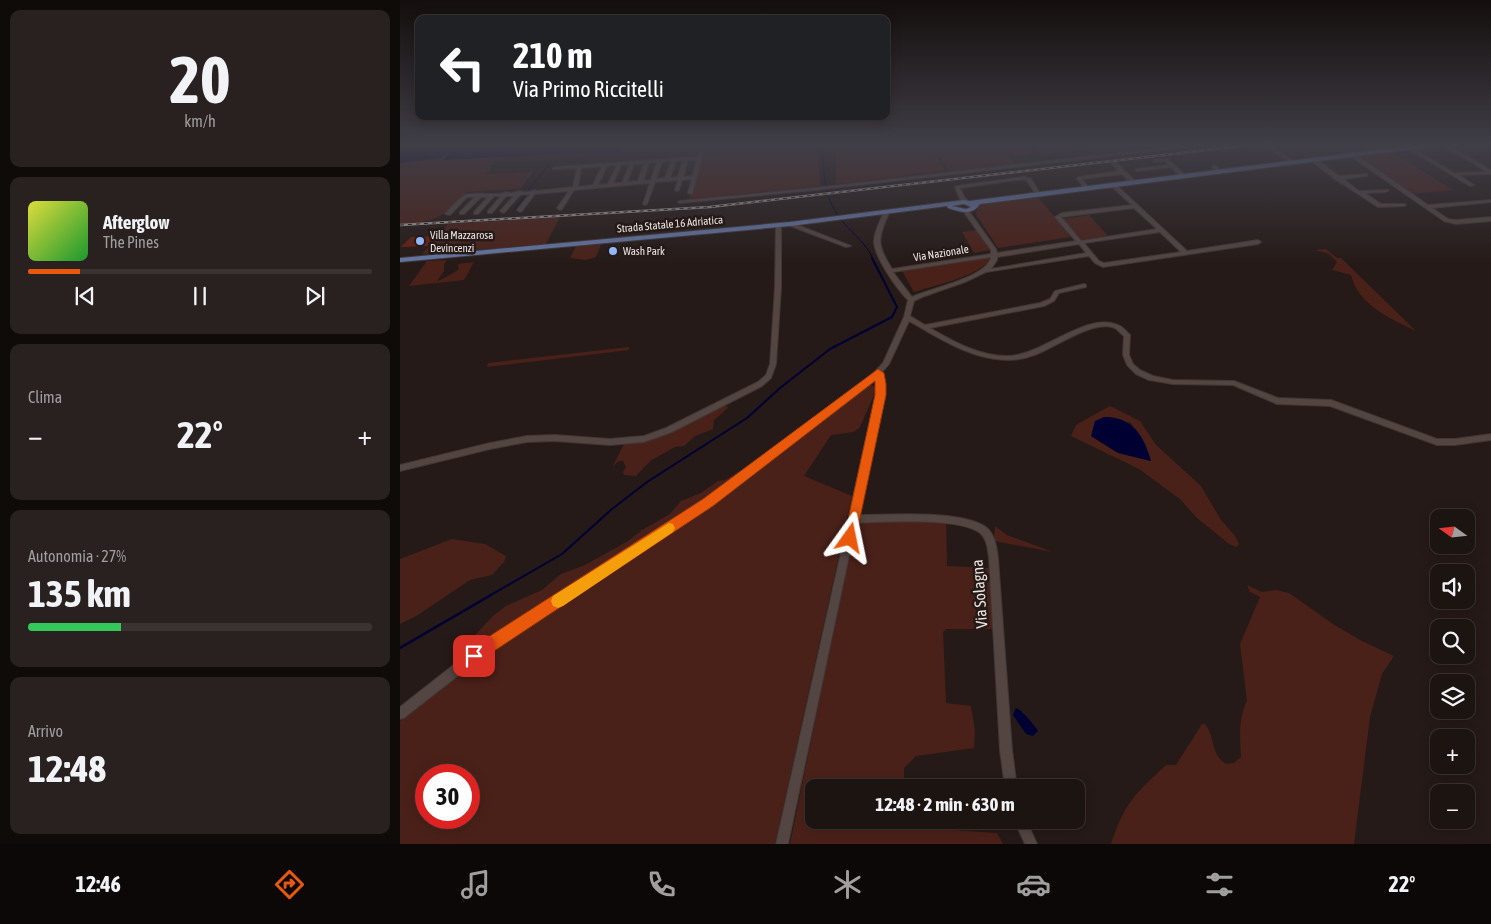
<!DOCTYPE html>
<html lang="it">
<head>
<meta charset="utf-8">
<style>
	:root { --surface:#1c1411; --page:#29211f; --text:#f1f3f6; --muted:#a09e9f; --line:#3a3331; --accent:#ea580c }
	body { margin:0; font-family:"Asap Condensed",sans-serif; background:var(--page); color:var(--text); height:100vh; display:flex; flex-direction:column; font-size:19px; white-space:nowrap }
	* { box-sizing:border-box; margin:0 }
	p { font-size:16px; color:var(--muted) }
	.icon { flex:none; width:28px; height:28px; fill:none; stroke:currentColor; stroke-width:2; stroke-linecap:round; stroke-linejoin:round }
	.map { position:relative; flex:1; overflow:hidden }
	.side { display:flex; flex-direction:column; gap:10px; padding:10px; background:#0f0b09; width:400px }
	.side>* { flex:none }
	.hud { position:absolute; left:15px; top:15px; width:475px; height:105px; border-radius:10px; box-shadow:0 2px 12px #0003,0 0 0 1px var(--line); background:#202124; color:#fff; overflow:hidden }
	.needle { width:32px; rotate:285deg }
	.fabs { position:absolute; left:1030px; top:509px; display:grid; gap:10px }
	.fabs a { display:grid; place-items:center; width:45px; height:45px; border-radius:10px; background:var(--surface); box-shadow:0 2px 12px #0003,0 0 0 1px var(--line); font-size:25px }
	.speed { position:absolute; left:15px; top:764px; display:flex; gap:10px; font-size:25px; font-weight:700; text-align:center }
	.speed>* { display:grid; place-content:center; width:65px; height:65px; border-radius:50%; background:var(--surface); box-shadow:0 2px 12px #0003,0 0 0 1px var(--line); line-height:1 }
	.speed .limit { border:8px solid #d22; background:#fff; color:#111 }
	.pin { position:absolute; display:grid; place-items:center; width:42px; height:42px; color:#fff; margin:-21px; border-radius:10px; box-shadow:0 2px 8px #0006 }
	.me { position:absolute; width:55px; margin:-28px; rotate:12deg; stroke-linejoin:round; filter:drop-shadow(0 0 4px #0008) }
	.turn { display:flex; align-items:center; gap:18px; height:105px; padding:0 15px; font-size:22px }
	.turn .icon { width:65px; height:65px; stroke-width:2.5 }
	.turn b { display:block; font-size:35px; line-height:42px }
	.big { font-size:38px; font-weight:700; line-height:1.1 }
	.side .widget { flex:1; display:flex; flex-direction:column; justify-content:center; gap:8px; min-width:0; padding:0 18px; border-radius:10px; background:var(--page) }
	.side .dial { align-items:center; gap:0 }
	.dial b { font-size:65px; line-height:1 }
	.song { display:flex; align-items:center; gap:15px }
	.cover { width:60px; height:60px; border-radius:8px; background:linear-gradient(135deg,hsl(60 70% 55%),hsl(130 70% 35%)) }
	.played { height:5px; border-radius:2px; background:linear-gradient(90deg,var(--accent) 15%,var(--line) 15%) }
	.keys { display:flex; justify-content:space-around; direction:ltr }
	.heat { display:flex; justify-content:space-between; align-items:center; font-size:28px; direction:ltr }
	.charge { height:8px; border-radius:4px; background:linear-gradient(90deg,#34c759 27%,var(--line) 0) }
	.trip { position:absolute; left:405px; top:779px; width:280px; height:50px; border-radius:10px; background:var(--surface); box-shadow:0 2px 12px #0003,0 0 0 1px var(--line); font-weight:700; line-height:50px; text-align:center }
	.menu { display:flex; height:80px; justify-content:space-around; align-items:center; background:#0b0807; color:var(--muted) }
	.menu .icon { width:35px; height:35px }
	.menu .current { color:var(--accent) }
	.menu b { font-size:22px; color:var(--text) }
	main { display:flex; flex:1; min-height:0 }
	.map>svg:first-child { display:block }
</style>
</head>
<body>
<main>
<section class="side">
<div class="widget dial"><b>20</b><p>km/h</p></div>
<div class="widget">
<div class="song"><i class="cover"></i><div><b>Afterglow</b><p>The Pines</p></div></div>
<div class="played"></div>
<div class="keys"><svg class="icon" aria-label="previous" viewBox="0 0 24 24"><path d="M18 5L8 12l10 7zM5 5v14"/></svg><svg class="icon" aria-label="pause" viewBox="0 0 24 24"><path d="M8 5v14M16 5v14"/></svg><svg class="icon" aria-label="next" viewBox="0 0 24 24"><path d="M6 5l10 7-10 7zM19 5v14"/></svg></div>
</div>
<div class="widget"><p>Clima</p>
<div class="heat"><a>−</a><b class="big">22°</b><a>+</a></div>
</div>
<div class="widget"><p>Autonomia · 27%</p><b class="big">135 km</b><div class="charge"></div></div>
<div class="widget"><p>Arrivo</p><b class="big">12:48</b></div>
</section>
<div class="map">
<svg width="1091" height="844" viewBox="0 0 1091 844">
	<rect width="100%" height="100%" fill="#251a17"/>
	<g fill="#4a2119" fill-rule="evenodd">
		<path d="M111 146 89 167H92L86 174 133 172 120 189 68 192C41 218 38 222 0 224V151Z"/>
		<path d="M417 146 420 186 289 199 303 152Z"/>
		<path d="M468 146H531L545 171 436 184V152L469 149Z"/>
		<path d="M532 146H603L616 164 549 171Z"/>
		<path d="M638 146H693L695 148 641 155 632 147Z"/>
		<path d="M992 152 1053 190 1012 194 955 156Z"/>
		<path d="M637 196 671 237 598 248 576 214 579 205Z"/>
		<path d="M689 215 708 236 680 240 663 219Z"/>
		<path d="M160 217 146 244 22 254 48 224Z"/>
		<path d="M577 230 590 250 574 253 562 232Z"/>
		<path d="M202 242 196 257 186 260 170 258 177 244Z"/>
		<path d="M926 249 937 258H941L1016 331C991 319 958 305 951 275L932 270 937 262 929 254 915 250Z"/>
		<path d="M590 257C587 274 530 287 514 292L502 271Z"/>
		<path d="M47 260 44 264V271L37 281C40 281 57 271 59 269L58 264 74 262 64 280 9 286 27 261Z"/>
		<path d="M229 347V350L87 367 88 363Z"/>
		<path d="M470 384 477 388 460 427 454 432 431 435 404 476 452 496 375 844H0V721L79 657 229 559ZM26 775H69V818H26Z"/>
		<path d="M325 403 328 408 314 420 313 429 295 436 284 446 275 447 250 461 236 476 224 475 223 472 226 467 223 461H219L213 466 224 444 242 441Z"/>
		<path d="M710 406 740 421 756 445 801 486 821 520 835 536 839 544 836 547 828 543 797 518 780 499 739 469 671 436 676 425ZM730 422 742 439 751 461 718 453 691 436Z"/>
		<path d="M340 471 343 472 258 532 69 655V645L75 635 93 616 106 606 142 590 161 574 185 565 228 541 242 530 270 514 281 501 301 493 318 481 325 480Z"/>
		<path d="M456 520 546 521 547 566 591 568 595 629H546L543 632 546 703 571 706 575 730 574 748 516 756 504 768V787L414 788V820H505L506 827 597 833 603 844H390Z"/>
		<path d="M595 526 607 535 653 552 594 541Z"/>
		<path d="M52 539 85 544 106 556 104 562 92 575 70 580 18 615 0 624V559Z"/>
		<path d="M847 585 862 592 876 590 889 593 933 624 962 641 994 656 982 674 970 717 954 844H711C725 802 735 794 766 765H776L802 724H805C816 738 810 754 826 764L834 763 841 757C840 738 838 719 847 701L840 644 860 597 850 592Z"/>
	</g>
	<g fill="#003">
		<path d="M0 146H224L219 151 43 160 50 150 41 158 0 163Z"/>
		<path d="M704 417C732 416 744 436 751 461L718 453 691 436 695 421Z"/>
		<path d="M616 708C622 710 634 725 638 731L633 736 626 734 613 715Z"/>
	</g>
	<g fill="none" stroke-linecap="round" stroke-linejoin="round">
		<g stroke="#003" stroke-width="1">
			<path d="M422 146C424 175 423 200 444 223 456 237 465 242 473 259"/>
			<path d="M128 191 150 163"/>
			<path d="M115 209 127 193"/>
		</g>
		<path stroke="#003" stroke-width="2" d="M89 596 162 554 212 509 247 482 347 418 380 388 430 349 492 317 497 307 472 258"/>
		<path stroke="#003" stroke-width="2.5" d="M0 648 91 595"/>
	</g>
	<g fill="#672011">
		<path d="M607 146H626L632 154 614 156Z"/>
		<path d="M38 236 28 246 1 247 11 237Z"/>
	</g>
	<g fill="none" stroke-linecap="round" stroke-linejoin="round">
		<defs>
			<g id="minor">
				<path d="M778 146H791L789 147 415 190 280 203 278 202 280 201 415 188Z"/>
				<path d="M869 146H872L895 162 891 163 868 148Z"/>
				<path d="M969 146H978L993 150 991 151Z"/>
				<path d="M1044 146H1049L1091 170V174L1059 175 1074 185 1070 186 1007 148 1011 147 1054 173 1087 172Z"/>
				<path d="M299 152 303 153 292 194 288 193 292 179 282 180 279 190 277 191 275 190 278 180 255 182 247 204 245 205 243 204 250 183 174 190 162 209 160 210 157 208 169 191 135 194 122 211 120 212 117 210 130 194 120 195 105 212 103 213 100 211 114 196H106L92 213H88V211L101 196H94L78 214H74V212L88 197H81L64 214H60V212L75 197H67L50 215 45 214C50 209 61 196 66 195 79 191 95 197 106 192 111 194 115 192 120 191 125 193 130 192 135 190L137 191 173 187 177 168 153 169V168L155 167 298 157ZM283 160 278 177 270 178 276 161ZM288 160H297L292 176 283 177ZM271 161 265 178 256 179 262 162ZM257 162 251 180 243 181 249 163ZM244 163 238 181 227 182 234 164ZM230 164 222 183H213L221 165ZM217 165 208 184 198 185 207 166ZM202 166 193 185 178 187 181 168Z"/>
				<path d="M949 153H953L1028 205 1091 200V202L1032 208 1048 219 1056 220 1091 217V221L1056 224 1044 221 949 155Z"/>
				<path d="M910 158H914L939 176 967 174V176H965L943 179 959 191 988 190V191L986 192 965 193 981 204H1004L1006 205 1004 206 978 207 935 179 910 160Z"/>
				<path d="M768 159 784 174V176H780L771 167 737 171 735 170 737 169 769 165 765 161 755 162 753 161 755 160Z"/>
				<path d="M712 162H716L735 181V183H731L722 174 682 179 688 187 686 188H684L677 178 679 177 719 171 712 164Z"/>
				<path d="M812 166H816L821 171 817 172 812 168Z"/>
				<path d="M624 177 631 179 640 193V194H636L627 181 624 179 560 188 564 197 569 202 567 203 560 199 555 187 557 186Z"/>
				<path d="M710 183H714L787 251 858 240 861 242 858 244 703 267 695 263 689 256 586 272 565 282 522 297 514 301 510 316 525 325 640 303 650 299 655 291 684 284 686 285V287L659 293 654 301 644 306 530 328C554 342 581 357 610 356 644 354 687 311 718 325 723 327 727 332 730 335L729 355 733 364 740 370 753 376 773 380 834 381 878 398 931 400 1037 439H1055L1091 434V440L1055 445H1037L930 406 877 404 833 385 773 384 749 380 736 374 727 365 723 355 724 336C721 334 718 330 715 328 694 319 656 347 637 354 627 358 617 360 607 360 570 359 539 338 509 321L489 364 482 372 485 382 484 395 458 515C487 515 567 509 588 529 595 536 597 549 598 558L612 750 617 788H605L600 750 589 558C588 550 587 539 580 533 559 517 484 522 456 523L388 844H376L476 395 477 378 472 383 311 505 78 660 4 718 0 719V707L70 652 305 501 468 379 483 363 504 317 508 300C497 289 475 258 474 242 474 232 480 221 484 212L489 213C477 239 477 245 492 269L591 254V250L563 211 566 209 568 210 596 249 597 253 676 241 655 217 662 213 732 205 710 185ZM734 208 757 229 681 241 661 217ZM760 232 781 252 704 263 699 261 684 243ZM679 244 686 253 591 269 597 260V257ZM591 257C587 278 530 288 512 297L493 272Z"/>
				<path d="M388 223H392L451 246 446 247 388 225Z"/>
				<path d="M376 225 381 226V288L376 364 371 378 362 386 272 432 244 442 210 445 155 441 127 442 90 449 0 471V465L90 443 127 436 155 435 210 439 244 436 266 428 358 382 366 375 370 364 375 288Z"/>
				<path d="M614 820H626L637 844H625Z"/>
			</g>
			<path id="major" d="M1008 146H1025L1022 148 580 204C572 216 561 212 548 208L547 206 390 226 0 262V258L390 222 564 200 569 201ZM564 204 571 207 566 209 552 206Z"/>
		</defs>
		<use href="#minor" stroke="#3f3635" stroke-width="2"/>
		<use href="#major" stroke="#3f3635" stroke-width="2"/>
		<use href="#minor" fill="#534542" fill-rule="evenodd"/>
		<use href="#major" fill="#6476a4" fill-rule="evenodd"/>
		<defs>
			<path id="rail" d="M0 225 310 207 842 146"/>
		</defs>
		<use href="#rail" stroke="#a49b98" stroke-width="2.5"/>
		<use href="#rail" stroke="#251a17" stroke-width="1" stroke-dasharray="4" stroke-linecap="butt"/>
	</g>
	<linearGradient id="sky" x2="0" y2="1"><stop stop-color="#140e0d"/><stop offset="0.55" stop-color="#403e47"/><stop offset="1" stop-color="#403e47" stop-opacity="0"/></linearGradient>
	<rect width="1091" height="264" fill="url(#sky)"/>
	<path fill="#ea580c" stroke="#983908" d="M478 369 484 373 486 384V395L455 542H446L444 538 475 395V381L313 506 79 661 74 664 68 661 66 656 68 650 303 499Z"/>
	<path fill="#f59e0b" d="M269 523 273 524 275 528 273 532 163 606 158 608 153 606 151 601 153 596Z"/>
	<g fill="#93b7fd" stroke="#251a17" stroke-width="2">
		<circle cx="20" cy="241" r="5"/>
		<circle cx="213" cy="251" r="5"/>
	</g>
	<g text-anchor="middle" stroke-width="5" stroke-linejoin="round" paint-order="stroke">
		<g font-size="11" fill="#ece4e1" stroke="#251a17">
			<text transform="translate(270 224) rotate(-5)" y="4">Strada Statale 16 Adriatica</text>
			<text transform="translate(541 253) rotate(-9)" y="4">Via Nazionale</text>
		</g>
		<g font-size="11" fill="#ece4e1" stroke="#251a17" text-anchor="start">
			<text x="30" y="239">Villa Mazzarosa<tspan x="30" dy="13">Devincenzi</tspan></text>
			<text x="223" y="255">Wash Park</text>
		</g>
		<g font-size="16" fill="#ece4e1" stroke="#251a17">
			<text transform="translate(579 594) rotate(-94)" y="6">Via Solagna</text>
		</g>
	</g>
</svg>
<div class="fabs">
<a><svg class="needle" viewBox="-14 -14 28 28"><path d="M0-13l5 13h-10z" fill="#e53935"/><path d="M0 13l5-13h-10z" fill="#a09e9f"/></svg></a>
<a><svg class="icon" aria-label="sound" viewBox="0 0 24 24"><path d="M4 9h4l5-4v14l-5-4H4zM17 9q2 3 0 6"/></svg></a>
<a><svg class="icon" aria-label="search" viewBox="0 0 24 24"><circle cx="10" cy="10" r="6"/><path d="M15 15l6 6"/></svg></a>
<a><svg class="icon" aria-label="layers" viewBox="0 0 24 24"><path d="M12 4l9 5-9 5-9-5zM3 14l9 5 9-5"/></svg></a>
<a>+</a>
<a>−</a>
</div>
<div class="speed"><div class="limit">30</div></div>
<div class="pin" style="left:74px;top:656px;background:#d93025"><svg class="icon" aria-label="arrive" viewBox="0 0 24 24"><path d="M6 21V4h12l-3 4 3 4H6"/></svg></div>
<svg class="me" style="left:450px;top:538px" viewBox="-20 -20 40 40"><path d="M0-17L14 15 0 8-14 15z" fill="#ea580c" stroke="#fff" stroke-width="4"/></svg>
<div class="trip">12:48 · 2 min · 630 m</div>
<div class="hud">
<div class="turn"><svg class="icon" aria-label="left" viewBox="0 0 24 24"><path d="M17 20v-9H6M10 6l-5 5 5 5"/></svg><div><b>210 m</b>Via Primo Riccitelli</div></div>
</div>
</div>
</main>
<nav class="menu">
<b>12:46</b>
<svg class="icon current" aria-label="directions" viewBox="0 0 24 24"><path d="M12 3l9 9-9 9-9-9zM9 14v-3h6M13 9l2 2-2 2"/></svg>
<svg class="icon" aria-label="music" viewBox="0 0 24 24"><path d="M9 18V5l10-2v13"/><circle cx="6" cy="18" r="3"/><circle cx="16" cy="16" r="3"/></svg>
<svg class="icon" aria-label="phone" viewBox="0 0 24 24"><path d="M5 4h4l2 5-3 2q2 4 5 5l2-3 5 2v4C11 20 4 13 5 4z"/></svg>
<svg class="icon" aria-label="climate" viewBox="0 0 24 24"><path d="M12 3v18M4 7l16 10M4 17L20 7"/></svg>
<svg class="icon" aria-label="car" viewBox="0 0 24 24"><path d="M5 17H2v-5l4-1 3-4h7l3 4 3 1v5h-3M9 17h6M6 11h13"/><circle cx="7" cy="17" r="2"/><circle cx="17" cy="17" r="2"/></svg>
<svg class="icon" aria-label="filters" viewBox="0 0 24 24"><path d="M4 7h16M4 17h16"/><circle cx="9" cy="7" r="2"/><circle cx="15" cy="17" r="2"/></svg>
<b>22°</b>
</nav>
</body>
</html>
